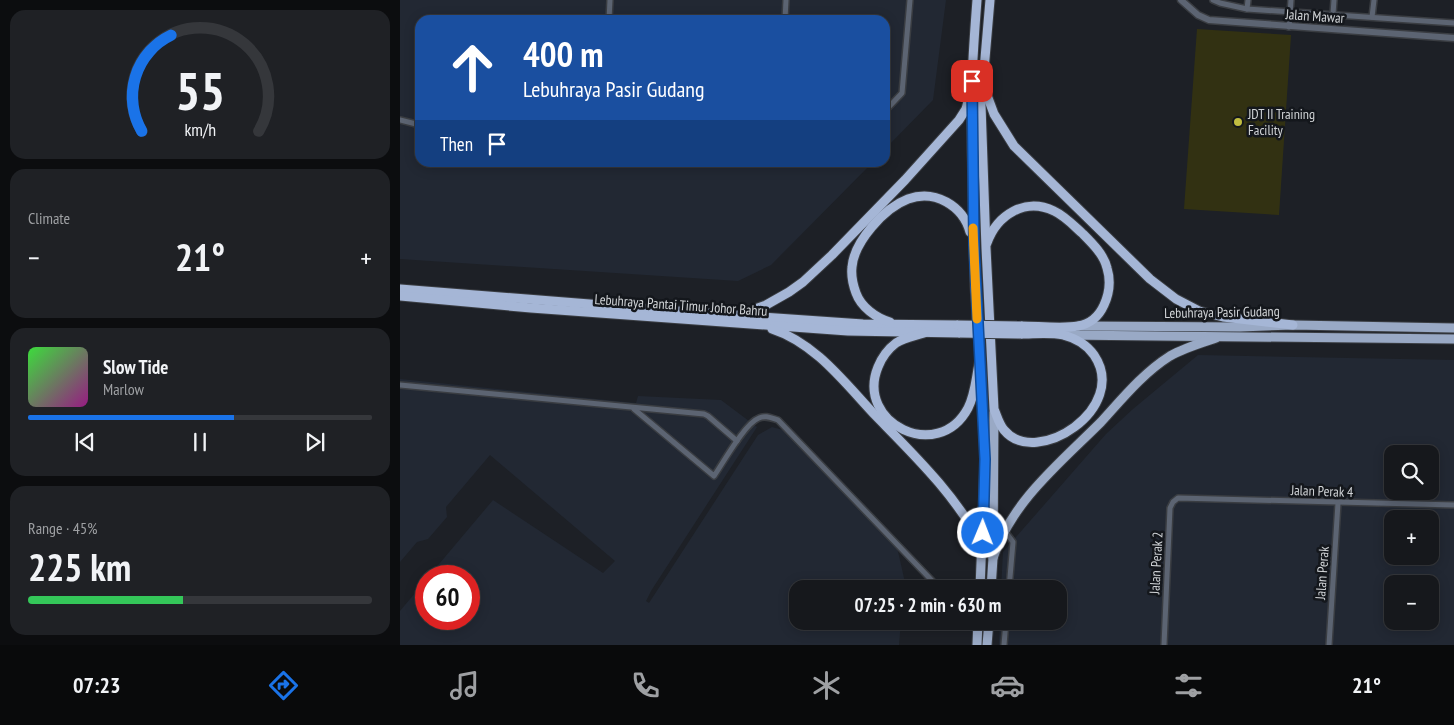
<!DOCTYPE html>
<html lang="en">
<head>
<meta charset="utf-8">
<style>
	:root { --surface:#16181c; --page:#1f2125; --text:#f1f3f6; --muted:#9ea0a3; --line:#35373b; --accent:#1a73e8 }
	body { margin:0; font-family:"PT Sans Narrow",sans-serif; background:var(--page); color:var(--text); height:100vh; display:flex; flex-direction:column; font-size:19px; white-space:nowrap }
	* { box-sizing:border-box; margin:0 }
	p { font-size:16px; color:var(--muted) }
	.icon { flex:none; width:28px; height:28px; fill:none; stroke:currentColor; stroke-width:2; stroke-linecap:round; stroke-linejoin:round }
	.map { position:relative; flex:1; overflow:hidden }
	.sheet { display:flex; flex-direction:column; gap:10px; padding:10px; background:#0c0d0f; width:400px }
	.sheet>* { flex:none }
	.banner { position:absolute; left:15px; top:15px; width:475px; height:152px; border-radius:15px; box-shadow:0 2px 12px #0003,0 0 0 1px var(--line); background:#1a4fa0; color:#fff; overflow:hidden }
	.controls { position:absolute; left:984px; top:445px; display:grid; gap:10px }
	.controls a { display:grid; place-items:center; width:55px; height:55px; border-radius:10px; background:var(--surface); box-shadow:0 2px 12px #0003,0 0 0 1px var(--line); font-size:25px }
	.speed { position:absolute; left:15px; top:565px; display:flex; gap:10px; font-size:25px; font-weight:700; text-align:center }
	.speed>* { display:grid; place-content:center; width:65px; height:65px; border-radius:50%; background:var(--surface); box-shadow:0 2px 12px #0003,0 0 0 1px var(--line); line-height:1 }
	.speed .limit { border:8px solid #d22; background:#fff; color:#111 }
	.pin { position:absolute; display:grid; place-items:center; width:42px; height:42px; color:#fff; margin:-21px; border-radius:10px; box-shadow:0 2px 8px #0006 }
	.me { position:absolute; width:55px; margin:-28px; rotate:1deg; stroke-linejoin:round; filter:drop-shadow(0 0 4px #0008) }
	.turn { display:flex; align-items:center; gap:18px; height:105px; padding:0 25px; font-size:22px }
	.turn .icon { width:65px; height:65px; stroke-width:2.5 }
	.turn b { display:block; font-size:35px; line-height:42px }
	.then { display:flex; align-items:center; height:48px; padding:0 25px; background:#0003; gap:10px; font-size:19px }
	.big { font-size:38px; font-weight:700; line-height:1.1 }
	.sheet .card { flex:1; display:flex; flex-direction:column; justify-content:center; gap:8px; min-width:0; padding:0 18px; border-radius:15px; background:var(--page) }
	.sheet .dial { align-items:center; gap:0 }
	.dial svg { height:130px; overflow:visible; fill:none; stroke:var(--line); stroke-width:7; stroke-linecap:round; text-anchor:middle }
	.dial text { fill:var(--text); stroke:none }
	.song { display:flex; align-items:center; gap:15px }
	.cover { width:60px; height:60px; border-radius:8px; background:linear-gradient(135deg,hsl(120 70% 55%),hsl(310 70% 35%)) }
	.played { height:5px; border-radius:2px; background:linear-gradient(90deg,var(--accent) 60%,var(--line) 60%) }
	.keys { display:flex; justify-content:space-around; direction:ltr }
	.heat { display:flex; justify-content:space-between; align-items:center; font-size:28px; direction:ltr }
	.charge { height:8px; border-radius:4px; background:linear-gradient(90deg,#34c759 45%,var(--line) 0) }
	.trip { position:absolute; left:389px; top:580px; width:278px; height:50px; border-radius:15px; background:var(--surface); box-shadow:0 2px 12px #0003,0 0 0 1px var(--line); font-weight:700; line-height:50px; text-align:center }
	.tabs { display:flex; height:80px; justify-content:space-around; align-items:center; background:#090a0b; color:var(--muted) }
	.tabs .icon { width:35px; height:35px }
	.tabs .on { color:var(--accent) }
	.tabs b { font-size:22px; color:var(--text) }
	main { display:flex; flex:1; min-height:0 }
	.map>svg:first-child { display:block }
</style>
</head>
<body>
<main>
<section class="sheet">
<div class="card dial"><svg viewBox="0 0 100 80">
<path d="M14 69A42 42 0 1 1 86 69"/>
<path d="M14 69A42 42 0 0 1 32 10" stroke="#1a73e8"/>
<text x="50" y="56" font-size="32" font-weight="700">55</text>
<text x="50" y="72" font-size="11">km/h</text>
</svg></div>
<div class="card"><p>Climate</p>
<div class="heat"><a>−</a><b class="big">21°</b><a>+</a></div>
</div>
<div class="card">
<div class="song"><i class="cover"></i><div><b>Slow Tide</b><p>Marlow</p></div></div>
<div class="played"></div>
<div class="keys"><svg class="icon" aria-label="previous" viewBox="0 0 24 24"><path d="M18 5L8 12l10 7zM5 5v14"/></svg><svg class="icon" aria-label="pause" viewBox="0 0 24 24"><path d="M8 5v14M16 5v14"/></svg><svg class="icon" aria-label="next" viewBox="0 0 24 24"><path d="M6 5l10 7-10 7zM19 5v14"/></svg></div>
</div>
<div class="card"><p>Range · 45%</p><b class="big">225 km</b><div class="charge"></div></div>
</section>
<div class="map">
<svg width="1054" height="645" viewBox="0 0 1054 645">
	<rect width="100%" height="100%" fill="#1d2026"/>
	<g fill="#222833" fill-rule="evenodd">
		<path d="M0 0H546L533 100 485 149V20H20V162L472 163 371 265 338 281 0 259Z"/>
		<path d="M798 355 1054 360V645H599L600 621H658V589H601L603 552 706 434 733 409ZM992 454H1030V491H992ZM992 519H1030V556H992ZM992 584H1030V621H992Z"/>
		<path d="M0 379 236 403 238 396 321 400 357 427 251 591 246 601 249 603 358 435 372 427 383 430 497 547 504 578 503 589H398V621H501L499 645H0V611L26 580V619H69V576H29L93 500 203 573 215 561 90 455 46 507 47 517 28 539 17 542 0 562Z"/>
	</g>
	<path fill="#323112" d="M797 29 891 35 879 215 784 209Z"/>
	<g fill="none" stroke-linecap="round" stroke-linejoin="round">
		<defs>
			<g id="minor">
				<path d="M813 0 820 3 847 9 1054 23"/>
				<path d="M847 9 848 0"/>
				<path d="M933 14 934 0"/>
				<path d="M972 17 974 0"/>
				<path d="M209 20 210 0"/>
				<path d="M385 20 386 0"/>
				<path d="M889 27 891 0"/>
				<path d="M485 111 502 93 510 0"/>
				<path d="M0 120 20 125"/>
				<path d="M0 385 304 414 308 416 337 441"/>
				<path d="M234 409 314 476C323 463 345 423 359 418 366 415 371 418 378 420L540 589"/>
				<path d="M604 530 613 542 609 589"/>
				<path d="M604 645 606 621"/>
				<path d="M764 645 770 508 773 502 778 498 1054 505"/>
				<path d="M929 645 938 503"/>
			</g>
			<path id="tertiary" d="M781 0 798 15 809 20 1054 38"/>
			<g id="primary">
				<path d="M679 326 840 327 893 325 1054 328"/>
				<path d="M665 335 1054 339"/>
				<path d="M593 558C612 501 660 463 701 422 722 399 743 373 770 356 784 348 801 343 816 338"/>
				<path d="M580 589 585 459 581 366"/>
				<path d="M591 589 593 558 594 412"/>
				<path d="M577 645 578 621"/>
				<path d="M587 645 589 621"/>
			</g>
			<g id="trunk">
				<path d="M590 0 581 105 586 248 594 409C597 416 599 424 604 430 636 469 730 408 694 355 687 345 675 338 663 335 650 332 634 334 621 334"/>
				<path d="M584 87 594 114 614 146 750 279 776 299 799 311 823 317 893 325"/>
				<path d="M587 243C597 215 625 197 654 211 665 216 674 226 683 234 693 244 704 255 707 268 711 281 709 294 704 305 699 316 690 324 678 326 663 329 637 326 621 326"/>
				<path d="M0 289 278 311 463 324 558 325"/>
				<path d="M0 296 131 308 448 331 560 333"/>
				<path d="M344 313 366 305 389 292 403 282 432 255 505 180 559 120 566 109 569 98"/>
				<path d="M490 322C476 318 461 307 456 293 453 285 451 276 452 267 454 242 484 208 508 199 535 189 563 206 570 232"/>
				<path d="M372 329C415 343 444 382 474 414 514 455 556 495 583 547"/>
				<path d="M524 333C515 336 505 337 496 343 488 349 482 357 478 367 455 423 538 464 568 408 575 395 576 378 579 364 582 350 578 333 577 318 575 294 574 270 574 246 573 215 573 183 572 152 572 128 571 103 572 80 573 53 575 26 577 0"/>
			</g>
		</defs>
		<use href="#minor" stroke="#3a3d42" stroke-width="8"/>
		<use href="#tertiary" stroke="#3a3d42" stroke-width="9"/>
		<use href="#primary" stroke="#3a3d42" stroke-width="11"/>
		<use href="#trunk" stroke="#3a3d42" stroke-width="11"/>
		<use href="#minor" stroke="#5c6472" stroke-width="5"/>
		<use href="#tertiary" stroke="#5c6472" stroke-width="6"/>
		<use href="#primary" stroke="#99a9c5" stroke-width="9"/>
		<use href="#trunk" stroke="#a5b6d6" stroke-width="9"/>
		<defs>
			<g id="trunk-bridge">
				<path d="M558 325 621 326"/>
				<path d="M560 333 621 334"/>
			</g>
		</defs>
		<use href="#trunk-bridge" stroke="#3a3d42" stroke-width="11" stroke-linecap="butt"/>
		<use href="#trunk-bridge" stroke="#a5b6d6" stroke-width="9"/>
	</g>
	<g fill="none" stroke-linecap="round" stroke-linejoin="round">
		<defs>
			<path id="route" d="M572 81 574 245 585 459 583 533"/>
		</defs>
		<use href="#route" stroke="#114b97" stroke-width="12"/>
		<use href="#route" stroke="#1a73e8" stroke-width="9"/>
		<path stroke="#f59e0b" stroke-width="9" d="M573 228 577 319"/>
	</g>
	<circle fill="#c1bd40" stroke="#14171c" stroke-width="2" cx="838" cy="122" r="5"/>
	<g text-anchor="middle" stroke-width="5" stroke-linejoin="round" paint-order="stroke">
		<g font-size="14" fill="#d1d4d7" stroke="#14171c">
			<text transform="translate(915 16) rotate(4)" y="5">Jalan Mawar</text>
			<text transform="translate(281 305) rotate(4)" y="5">Lebuhraya Pantai Timur Johor Bahru</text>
			<text transform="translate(822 312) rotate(-1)" y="5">Lebuhraya Pasir Gudang</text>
			<text transform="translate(922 491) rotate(2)" y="5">Jalan Perak 4</text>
			<text transform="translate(756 563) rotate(-87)" y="5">Jalan Perak 2</text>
			<text transform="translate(922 573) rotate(-86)" y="5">Jalan Perak</text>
		</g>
		<g font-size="14" fill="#d1d4d7" stroke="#14171c" text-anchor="start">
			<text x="848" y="119">JDT II Training<tspan x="848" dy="16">Facility</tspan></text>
		</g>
	</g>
</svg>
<div class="controls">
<a><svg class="icon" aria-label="search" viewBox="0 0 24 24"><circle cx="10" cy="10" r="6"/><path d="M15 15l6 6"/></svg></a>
<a>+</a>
<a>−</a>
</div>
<div class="speed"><div class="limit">60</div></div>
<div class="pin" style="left:572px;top:81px;background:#d93025"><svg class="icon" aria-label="arrive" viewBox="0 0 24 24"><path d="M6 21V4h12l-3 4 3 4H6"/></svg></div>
<svg class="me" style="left:583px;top:533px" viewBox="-20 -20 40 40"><circle r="17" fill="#1a73e8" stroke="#fff" stroke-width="3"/><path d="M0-11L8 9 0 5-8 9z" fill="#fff"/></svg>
<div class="trip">07:25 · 2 min · 630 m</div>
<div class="banner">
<div class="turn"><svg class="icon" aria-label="ahead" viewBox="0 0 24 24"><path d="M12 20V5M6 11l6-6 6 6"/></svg><div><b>400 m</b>Lebuhraya Pasir Gudang</div></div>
<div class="then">Then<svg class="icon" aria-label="arrive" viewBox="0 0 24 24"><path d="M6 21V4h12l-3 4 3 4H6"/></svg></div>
</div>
</div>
</main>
<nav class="tabs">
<b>07:23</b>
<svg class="icon on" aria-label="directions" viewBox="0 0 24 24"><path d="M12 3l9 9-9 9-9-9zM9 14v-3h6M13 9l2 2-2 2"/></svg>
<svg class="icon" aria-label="music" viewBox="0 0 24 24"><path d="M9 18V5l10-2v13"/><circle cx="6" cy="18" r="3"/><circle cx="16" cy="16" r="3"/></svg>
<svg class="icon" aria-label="phone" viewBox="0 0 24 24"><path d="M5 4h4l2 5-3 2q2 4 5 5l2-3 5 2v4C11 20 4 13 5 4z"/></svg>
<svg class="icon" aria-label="climate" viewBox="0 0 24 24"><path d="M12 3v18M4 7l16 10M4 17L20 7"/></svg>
<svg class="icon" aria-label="car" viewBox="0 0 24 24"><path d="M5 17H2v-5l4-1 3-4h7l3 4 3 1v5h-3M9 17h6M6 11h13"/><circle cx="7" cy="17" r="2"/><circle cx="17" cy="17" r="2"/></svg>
<svg class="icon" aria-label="filters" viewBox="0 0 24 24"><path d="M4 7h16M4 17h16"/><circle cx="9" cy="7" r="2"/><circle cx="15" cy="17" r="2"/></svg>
<b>21°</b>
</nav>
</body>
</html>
